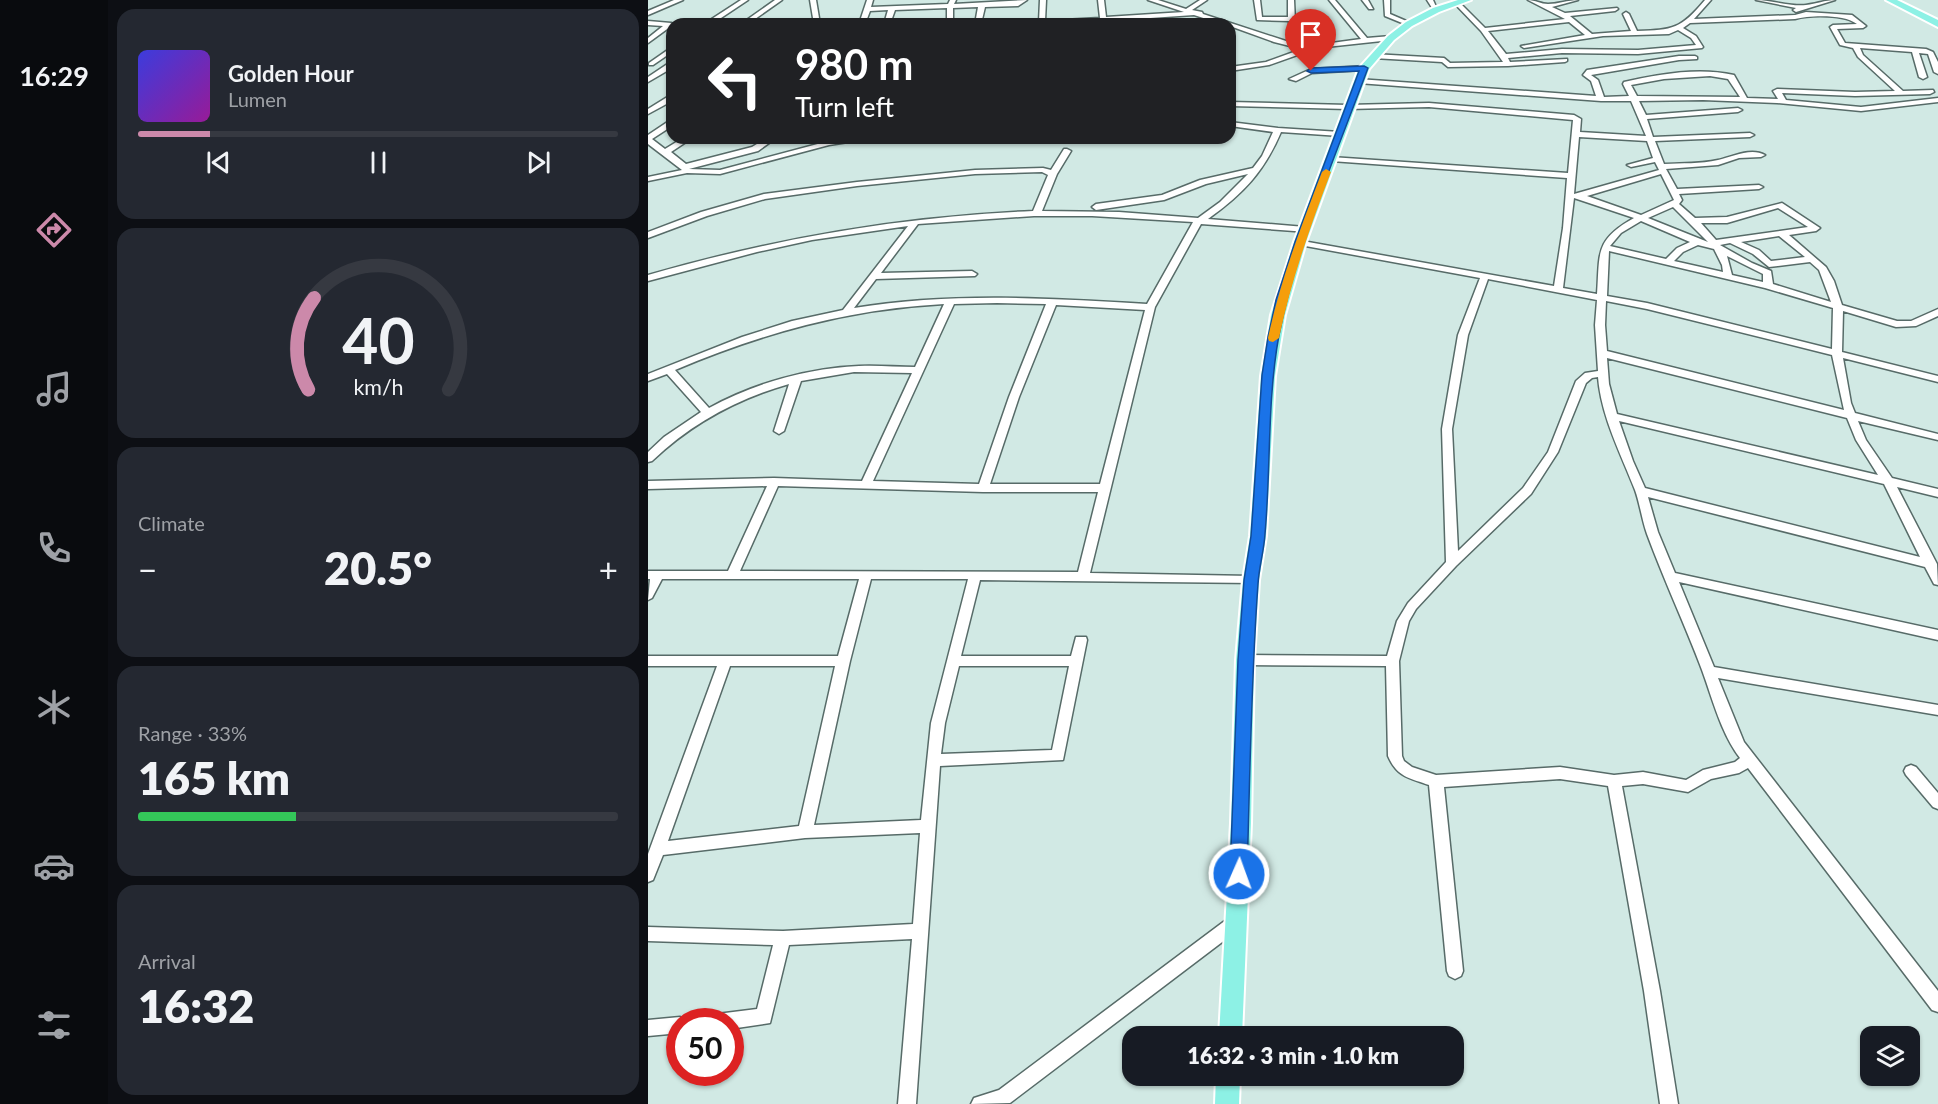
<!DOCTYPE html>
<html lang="en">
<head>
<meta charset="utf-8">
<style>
	:root { --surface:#171b24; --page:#242831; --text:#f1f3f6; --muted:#9ea1a6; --line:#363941; --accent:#cc89aa }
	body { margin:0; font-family:Lato,sans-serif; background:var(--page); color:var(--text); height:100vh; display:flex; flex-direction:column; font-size:22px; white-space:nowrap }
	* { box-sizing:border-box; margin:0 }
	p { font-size:20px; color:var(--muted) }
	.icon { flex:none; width:33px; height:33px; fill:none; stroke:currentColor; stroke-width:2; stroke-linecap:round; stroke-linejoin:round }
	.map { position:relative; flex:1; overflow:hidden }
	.panel { display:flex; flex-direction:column; gap:9px; padding:9px; background:#0d0f14; width:540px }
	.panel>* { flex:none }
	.guide { position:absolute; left:18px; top:18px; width:570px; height:126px; border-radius:18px; box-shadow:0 2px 4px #0004; background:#202124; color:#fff; overflow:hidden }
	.buttons { position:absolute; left:1212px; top:1026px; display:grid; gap:12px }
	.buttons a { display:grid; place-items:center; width:60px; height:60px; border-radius:12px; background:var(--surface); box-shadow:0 2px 4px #0004; font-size:30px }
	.speed { position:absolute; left:18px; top:1008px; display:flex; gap:12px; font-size:30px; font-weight:700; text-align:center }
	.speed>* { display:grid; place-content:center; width:78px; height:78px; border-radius:50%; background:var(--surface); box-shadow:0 2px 4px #0004; line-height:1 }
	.speed .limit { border:9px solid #d22; background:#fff; color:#111 }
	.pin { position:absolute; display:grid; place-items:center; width:51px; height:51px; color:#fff; margin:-62px -26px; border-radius:50% 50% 50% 0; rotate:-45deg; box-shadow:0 0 6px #0007 }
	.pin .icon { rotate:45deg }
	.me { position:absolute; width:66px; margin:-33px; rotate:2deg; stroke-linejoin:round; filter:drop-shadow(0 0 4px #0008) }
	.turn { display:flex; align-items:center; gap:21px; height:126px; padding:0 30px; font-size:27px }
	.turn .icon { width:78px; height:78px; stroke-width:2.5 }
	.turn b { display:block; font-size:42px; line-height:51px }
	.big { font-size:45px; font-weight:800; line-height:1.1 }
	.panel .tile { flex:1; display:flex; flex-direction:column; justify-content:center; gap:9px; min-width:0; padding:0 21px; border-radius:18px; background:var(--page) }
	.panel .dial { align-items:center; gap:0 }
	.dial svg { height:156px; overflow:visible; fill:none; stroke:var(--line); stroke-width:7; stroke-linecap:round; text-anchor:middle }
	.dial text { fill:var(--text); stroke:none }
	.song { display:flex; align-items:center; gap:18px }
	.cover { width:72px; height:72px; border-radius:9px; background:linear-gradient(135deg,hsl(240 70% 55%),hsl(300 70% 35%)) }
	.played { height:6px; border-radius:3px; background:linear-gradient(90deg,var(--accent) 15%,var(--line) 15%) }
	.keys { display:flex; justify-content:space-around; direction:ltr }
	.heat { display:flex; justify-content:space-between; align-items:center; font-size:33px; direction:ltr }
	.charge { height:9px; border-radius:4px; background:linear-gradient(90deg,#34c759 33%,var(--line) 0) }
	.trip { position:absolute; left:474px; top:1026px; width:342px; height:60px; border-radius:18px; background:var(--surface); box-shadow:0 2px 4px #0004; font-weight:800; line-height:60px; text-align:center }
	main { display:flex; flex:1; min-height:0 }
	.tabs { display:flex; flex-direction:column; width:108px; justify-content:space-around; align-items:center; background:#090b0e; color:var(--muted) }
	.tabs .icon { width:42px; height:42px }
	.tabs .current { color:var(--accent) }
	.tabs b { font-size:27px; color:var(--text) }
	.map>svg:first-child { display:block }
</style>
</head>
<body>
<main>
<nav class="tabs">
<b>16:29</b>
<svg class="icon current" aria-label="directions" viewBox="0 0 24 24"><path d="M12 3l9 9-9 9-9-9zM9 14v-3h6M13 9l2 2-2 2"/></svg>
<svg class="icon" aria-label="music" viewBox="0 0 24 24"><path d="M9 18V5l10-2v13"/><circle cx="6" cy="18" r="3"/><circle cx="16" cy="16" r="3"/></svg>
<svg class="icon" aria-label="phone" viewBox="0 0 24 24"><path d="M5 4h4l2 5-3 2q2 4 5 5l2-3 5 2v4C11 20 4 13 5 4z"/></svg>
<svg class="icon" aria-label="climate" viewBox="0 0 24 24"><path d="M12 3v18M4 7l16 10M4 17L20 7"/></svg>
<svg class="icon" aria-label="car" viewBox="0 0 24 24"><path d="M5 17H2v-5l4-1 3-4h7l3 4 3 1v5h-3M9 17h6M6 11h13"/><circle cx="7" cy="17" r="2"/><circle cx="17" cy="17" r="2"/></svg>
<svg class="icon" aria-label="filters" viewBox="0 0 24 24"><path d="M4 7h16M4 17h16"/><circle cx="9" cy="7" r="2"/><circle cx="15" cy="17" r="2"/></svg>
</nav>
<section class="panel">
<div class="tile">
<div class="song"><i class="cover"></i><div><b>Golden Hour</b><p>Lumen</p></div></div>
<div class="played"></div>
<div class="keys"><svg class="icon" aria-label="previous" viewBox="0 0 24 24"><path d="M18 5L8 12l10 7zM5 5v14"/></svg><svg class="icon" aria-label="pause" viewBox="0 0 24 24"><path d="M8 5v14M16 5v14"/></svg><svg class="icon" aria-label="next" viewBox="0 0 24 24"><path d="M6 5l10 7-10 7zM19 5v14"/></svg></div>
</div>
<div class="tile dial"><svg viewBox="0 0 100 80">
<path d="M14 69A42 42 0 1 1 86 69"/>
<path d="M14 69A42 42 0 0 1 17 22" stroke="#cc89aa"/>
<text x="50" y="56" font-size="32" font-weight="700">40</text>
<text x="50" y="72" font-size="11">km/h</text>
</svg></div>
<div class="tile"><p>Climate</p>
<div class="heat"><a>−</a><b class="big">20.5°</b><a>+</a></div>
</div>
<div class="tile"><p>Range · 33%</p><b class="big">165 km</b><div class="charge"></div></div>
<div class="tile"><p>Arrival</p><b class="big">16:32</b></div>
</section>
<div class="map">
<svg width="1290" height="1104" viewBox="0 0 1290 1104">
	<rect width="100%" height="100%" fill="#d1e9e4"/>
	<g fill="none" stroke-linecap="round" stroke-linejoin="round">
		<defs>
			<g id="minor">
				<path d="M26 0H35L0 15V11Z"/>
				<path d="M93 0H100L64 24H56Z"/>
				<path d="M127 0H134L100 24H93Z"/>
				<path d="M162 0H168L172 24H166Z"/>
				<path d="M219 0H225L223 7 300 4 302 0H308L306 4 379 0 370 6 337 7 333 24H327L330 7 305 8V24H299V8L247 10 242 24H236L240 10 222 11 217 24H211Z"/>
				<path d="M392 0H398L397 21 452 18 450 0H456L458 17 536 12 500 0H510L538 9 552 0H559L544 10 554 12 555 14 641 42V21L609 20 606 0H612L614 17H640V0H646L648 44 661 46 713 39 681 0H687L719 38 743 36 746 38 743 40 669 48 621 65 582 71V67L618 62 654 49 626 42 582 26V24H574L546 15 459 21V24H453L452 22 383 24 391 22Z"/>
				<path d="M714 0H720L725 9H721Z"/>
				<path d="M736 0H742V14L763 23V25H759L737 16Z"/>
				<path d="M779 0H785L790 11H786Z"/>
				<path d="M880 0C887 0 893 4 900 4 910 4 920 0 930 0L904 7 917 13 969 8 970 9 967 11 922 16 944 34 983 31 975 14 978 12 981 14 989 31C1025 30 1033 29 1057 0H1063L1046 19 1147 15 1158 12 1204 15 1218 26 1215 28 1189 29 1197 43 1278 49 1285 52 1290 62V74L1286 72 1280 54 1271 53 1279 77 1275 79 1271 77 1264 52 1212 48 1215 55 1255 91 1285 90 1286 92 1282 94 1207 96 1134 93 1138 100 1213 107 1290 98V102L1213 111 1129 103 1055 100 991 101 998 115 1090 108 1094 110 1090 112 999 119 1005 137 1102 133 1106 135 1102 137 1007 141 1016 164C1033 163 1053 164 1070 160 1084 157 1103 147 1117 155L1113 157 1091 158 1070 165 1018 169 1029 189 1111 185 1115 187 1111 189 1031 194 1034 200 1031 204 1047 218 1079 217 1134 203 1172 228 1168 231 1141 235 1178 267 1186 281 1194 305 1249 321H1263L1290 309V316L1268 326 1248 327 1195 311 1194 352 1290 376V382L1195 358 1203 403 1207 413 1290 434V440L1210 421 1218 440 1244 478 1290 489V497L1249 487 1289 564 1290 585 1286 584 1277 567 1000 497 1010 532 1027 573 1290 630V640L1031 582 1066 667 1290 705V715L1070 678 1096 742 1290 991V1012L1284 1010 1100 768 1091 773 1063 779 1040 792 995 784 974 786 1012 991 1030 1104H1012L996 991 960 786 912 779 796 787 815 971 813 976 807 979 801 976 799 971 781 785C761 778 749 777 740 756L738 666 597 665 592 664 590 660 592 656 597 655 739 656 749 621 760 603 798 562 794 429 810 335 832 278 652 245 648 242 649 240 906 286 915 228 919 178 683 161 679 159 683 157 920 173 925 120 781 107 700 109 582 106V102L700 105 781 103 926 115 933 119 932 132 998 136 983 101H953L710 83 706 81 710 79 948 96 943 81 935 75 939 70 1031 56H1047L1049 57V59L1031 60 943 75 950 80 956 97 981 96 975 84 976 82C1011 74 1051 67 1086 75L1099 98 1130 99 1125 91 1129 89 1207 92 1247 91 1210 57 1205 48 1192 45 1182 27 1185 25 1209 24C1197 14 1162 15 1147 19L1042 23 1035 28 1048 36 1055 47 1054 48 990 54 914 53 860 58 862 62 919 59V61L917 62 860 66 800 67 794 62 725 58 722 56 725 54 796 58 802 63 855 62 833 31 806 3 811 2 837 28 917 19ZM921 22 937 35 873 46 876 48 955 36 1021 34 1030 30 1043 38 1048 45 990 50 914 49 858 54 840 31ZM1062 76 1080 79 1092 97 989 96 983 85 1016 79ZM931 137 999 141 1005 158 979 165 983 167 1007 162 1011 170 926 194ZM1013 174 1026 200 993 215 939 196ZM926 198 986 218C946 240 952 254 949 294L915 288ZM1025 207 1060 242 1000 218ZM1130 208 1160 227 1068 240 1053 223H1079ZM993 221 1042 242 1029 248 1018 259 962 246 973 233ZM1131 236 1157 257 1123 261 1111 250 1093 242ZM1082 243 1105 254 1121 267 1162 262 1171 270 1183 302 1125 284 1123 271 1104 263 1072 245ZM1050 245 1066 249 1074 265 1075 272 1026 261 1035 252ZM961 251 1117 288 1185 308 1184 349 999 303 959 296ZM1079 256 1115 274V282L1084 275ZM840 279 949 300 947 325 950 371 937 373 928 381 900 452 875 488 810 551 804 429 820 335ZM958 301 999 309 1184 355 1196 410 959 351 957 325ZM959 358 1199 418 1208 440 1230 475 969 414 961 384ZM950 377C953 416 973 454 987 490 992 504 994 520 999 534 1016 580 1037 625 1054 670 1065 700 1073 733 1092 758L1087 762 1055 770 1038 780 995 772 966 775 912 767 788 775 764 767 756 761 754 756 751 661 761 621 768 609 808 566 883 494 910 452 938 383 944 378ZM971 421 1236 484 1272 557 997 488 985 461Z"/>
				<path d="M1108 0C1123 0 1144 7 1158 5 1168 4 1177 0 1187 0L1148 12 1145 10 1148 8Z"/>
				<path d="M0 21 23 23 26 24 0 43V38L15 26 0 25Z"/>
				<path d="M24 47V52L5 65H1V63Z"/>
				<path d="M21 63H24V68L0 82V77Z"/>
				<path d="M719 66 720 68 716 70 664 73 648 81 641 79 663 69Z"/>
				<path d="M21 96H24V101L0 114V109Z"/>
				<path d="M21 121H24V126L4 139 17 149 35 138H44L23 152 38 164 104 147 119 138H128L110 151 41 169 72 170 181 141 217 138 213 140 181 145 72 174 39 173 0 181V177L34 170 0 144V135Z"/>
				<path d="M582 122 630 128 692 132 696 134 692 136 633 132C616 172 595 194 560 219L657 227 661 230 660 232 553 224 507 307 442 573 603 576 609 580 607 583 332 580 313 656H423L428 637H438L439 640 415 760 292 766 268 1104H250L264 939 141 945 122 1023 82 1029V1022H61L63 1016 69 1014 109 1009 125 945 0 941V927L135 931 265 924 272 833 157 838 15 855 5 880 0 882V854L69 666H0V656H190L211 579H14L4 598 0 600 2 579H0V571H80L119 486 0 489V481L126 478 214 481 264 373 206 372 153 381 136 431 131 434 126 431 141 384C89 399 44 423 4 461L0 462V452L16 437 53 412 19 374 0 381V374L94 337 144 321 195 310 260 226 164 240 109 252 0 281V275C129 238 251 217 385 211L400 175 394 172 327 174 209 186 117 199 59 216 0 238V232L53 212 116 194 209 182 327 170 395 168 403 170 416 149H419L423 151 409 174 394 211 471 212 550 218 572 202 600 174 558 184 516 200 448 210 444 207 448 204 514 195 552 180 605 168 614 156 625 132 582 126ZM386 216H444L545 222 499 304C401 298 303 292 206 308L228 279 327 276 329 274 324 271 233 273 270 224ZM349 303 398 304 361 397 331 484 225 481 306 304ZM296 304 267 367C248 367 230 365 211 366 161 368 106 383 61 408L27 370C115 333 200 309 296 304ZM408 305 497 310 452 484H342L371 397ZM130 486 335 492H450L430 572 92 571ZM223 579H320L283 723 273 820 166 825 202 661ZM82 666H187L151 826 20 841ZM311 666H421L404 750 293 754 297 723Z"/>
				<path d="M1263 765 1268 767 1290 793V809L1285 807 1258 775 1256 771 1258 767Z"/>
				<path d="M588 915 594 917 596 922 594 927 362 1103 323 1104 326 1098 351 1090 582 917Z"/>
				<path d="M32 1017 39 1022H32V1033L0 1036V1020Z"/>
			</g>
			<g id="major">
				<path d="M810 0H823L791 12 764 26 746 40 721 69 658 242 637 315 627 376 618 536 611 580 606 660 603 823 594 1036H571L583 823 588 660 595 580 602 536 613 376 623 315 646 242 711 68 740 36 758 22 785 8Z"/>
				<path d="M1238 0H1249L1290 20V27Z"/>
				<path d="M568 1076H592L591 1104H567Z"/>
			</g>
		</defs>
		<use href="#minor" stroke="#576b68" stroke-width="3"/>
		<use href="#major" stroke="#fff" stroke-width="4"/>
		<use href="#minor" fill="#fff" fill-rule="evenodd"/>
		<use href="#major" fill="#8df1e5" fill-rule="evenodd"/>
	</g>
	<path fill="#1a73e8" stroke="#114b97" stroke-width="1.5" d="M716 66 720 68C688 155 649 243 631 335 619 400 623 468 617 534 616 551 611 567 610 584 603 680 602 777 599 874L597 879 591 882 584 879 582 874 590 660 596 580 603 536 614 375 620 337 628 300 647 242 711 71 663 73 659 71 663 68Z"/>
	<path fill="#f59e0b" d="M678 169 683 172C662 227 643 281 631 338L625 342 621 341 620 338C632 281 653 227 674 172Z"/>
</svg>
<div class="buttons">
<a><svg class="icon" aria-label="layers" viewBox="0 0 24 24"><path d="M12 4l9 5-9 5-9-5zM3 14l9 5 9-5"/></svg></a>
</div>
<div class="speed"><div class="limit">50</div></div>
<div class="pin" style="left:663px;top:71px;background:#d93025"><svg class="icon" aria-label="arrive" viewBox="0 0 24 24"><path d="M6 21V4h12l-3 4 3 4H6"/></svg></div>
<svg class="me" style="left:591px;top:874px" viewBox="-20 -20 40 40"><circle r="17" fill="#1a73e8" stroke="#fff" stroke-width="3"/><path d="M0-11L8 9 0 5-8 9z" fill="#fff"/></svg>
<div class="trip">16:32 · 3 min · 1.0 km</div>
<div class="guide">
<div class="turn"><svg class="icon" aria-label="left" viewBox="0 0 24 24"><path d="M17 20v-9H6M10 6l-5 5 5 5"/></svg><div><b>980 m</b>Turn left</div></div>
</div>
</div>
</main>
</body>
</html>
